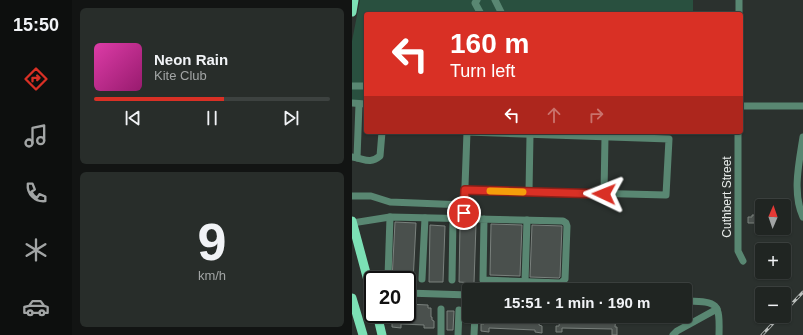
<!DOCTYPE html>
<html lang="en">
<head>
<meta charset="utf-8">
<style>
	:root { --surface:#202522; --page:#282d2a; --text:#f1f3f6; --muted:#a2a5a5; --line:#3d4240; --accent:#d93025 }
	body { margin:0; font-family:Arial,sans-serif; background:var(--page); color:var(--text); height:100vh; display:flex; flex-direction:column; font-size:15px; white-space:nowrap }
	* { box-sizing:border-box; margin:0 }
	p { font-size:13px; color:var(--muted) }
	.icon { flex:none; width:22px; height:22px; fill:none; stroke:currentColor; stroke-width:2; stroke-linecap:round; stroke-linejoin:round }
	.map { position:relative; flex:1; overflow:hidden }
	.drawer { display:flex; flex-direction:column; gap:8px; padding:8px; background:#121413; width:280px }
	.drawer>* { flex:none }
	.top-card { position:absolute; left:12px; top:12px; width:379px; height:122px; border-radius:4px; box-shadow:0 1px 3px #0004,0 0 0 1px var(--line); background:#d93025; color:#fff; overflow:hidden }
	.needle { width:26px; rotate:2deg }
	.tools { position:absolute; left:403px; top:199px; display:grid; gap:8px }
	.tools a { display:grid; place-items:center; width:36px; height:36px; border-radius:4px; background:var(--surface); box-shadow:0 1px 3px #0004,0 0 0 1px var(--line); font-size:20px }
	.speed { position:absolute; left:12px; top:271px; display:flex; gap:8px; font-size:20px; font-weight:700; text-align:center }
	.speed>* { display:grid; place-content:center; width:52px; height:52px; border-radius:50%; background:var(--surface); box-shadow:0 1px 3px #0004,0 0 0 1px var(--line); line-height:1 }
	.speed .limit { border:2px solid #111; border-radius:6px; background:#fff; color:#111 }
	.pin { position:absolute; display:grid; place-items:center; width:34px; height:34px; color:#fff; margin:-17px; border:2px solid #fff; border-radius:50%; box-shadow:0 1px 4px #0007 }
	.me { position:absolute; width:44px; margin:-22px; rotate:272deg; stroke-linejoin:round; filter:drop-shadow(0 0 3px #0008) }
	.turn { display:flex; align-items:center; gap:14px; height:84px; padding:0 20px; font-size:18px }
	.turn .icon { width:52px; height:52px; stroke-width:2.5 }
	.turn b { display:block; font-size:28px; line-height:34px }
	.lanes { display:flex; align-items:center; height:38px; padding:0 20px; background:#0003; justify-content:center; gap:20px; direction:ltr }
	.lanes .off { opacity:.35 }
	.drawer .card { flex:1; display:flex; flex-direction:column; justify-content:center; gap:6px; min-width:0; padding:0 14px; border-radius:6px; background:var(--page) }
	.drawer .dial { align-items:center; gap:0 }
	.dial b { font-size:52px; line-height:1 }
	.song { display:flex; align-items:center; gap:12px }
	.cover { width:48px; height:48px; border-radius:6px; background:linear-gradient(135deg,hsl(320 70% 55%),hsl(320 70% 35%)) }
	.played { height:4px; border-radius:2px; background:linear-gradient(90deg,var(--accent) 55%,var(--line) 55%) }
	.keys { display:flex; justify-content:space-around; direction:ltr }
	.trip { position:absolute; left:110px; top:283px; width:230px; height:40px; border-radius:4px; background:var(--surface); box-shadow:0 1px 3px #0004,0 0 0 1px var(--line); font-weight:800; line-height:40px; text-align:center }
	main { display:flex; flex:1; min-height:0 }
	.dock { display:flex; flex-direction:column; width:72px; justify-content:space-around; align-items:center; background:#0d0f0e; color:var(--muted) }
	.dock .icon { width:28px; height:28px }
	.dock .on { color:var(--accent) }
	.dock b { font-size:18px; color:var(--text) }
	.map>svg:first-child { display:block }
</style>
</head>
<body>
<main>
<nav class="dock">
<b>15:50</b>
<svg class="icon on" aria-label="directions" viewBox="0 0 24 24"><path d="M12 3l9 9-9 9-9-9zM9 14v-3h6M13 9l2 2-2 2"/></svg>
<svg class="icon" aria-label="music" viewBox="0 0 24 24"><path d="M9 18V5l10-2v13"/><circle cx="6" cy="18" r="3"/><circle cx="16" cy="16" r="3"/></svg>
<svg class="icon" aria-label="phone" viewBox="0 0 24 24"><path d="M5 4h4l2 5-3 2q2 4 5 5l2-3 5 2v4C11 20 4 13 5 4z"/></svg>
<svg class="icon" aria-label="climate" viewBox="0 0 24 24"><path d="M12 3v18M4 7l16 10M4 17L20 7"/></svg>
<svg class="icon" aria-label="car" viewBox="0 0 24 24"><path d="M5 17H2v-5l4-1 3-4h7l3 4 3 1v5h-3M9 17h6M6 11h13"/><circle cx="7" cy="17" r="2"/><circle cx="17" cy="17" r="2"/></svg>
</nav>
<section class="drawer">
<div class="card">
<div class="song"><i class="cover"></i><div><b>Neon Rain</b><p>Kite Club</p></div></div>
<div class="played"></div>
<div class="keys"><svg class="icon" aria-label="previous" viewBox="0 0 24 24"><path d="M18 5L8 12l10 7zM5 5v14"/></svg><svg class="icon" aria-label="pause" viewBox="0 0 24 24"><path d="M8 5v14M16 5v14"/></svg><svg class="icon" aria-label="next" viewBox="0 0 24 24"><path d="M6 5l10 7-10 7zM19 5v14"/></svg></div>
</div>
<div class="card dial"><b>9</b><p>km/h</p></div>
</section>
<div class="map">
<svg width="451" height="335" viewBox="0 0 451 335">
	<rect width="100%" height="100%" fill="#2b312e"/>
	<path fill="#29503f" d="M8 0H341V14H14V100H0V41Z"/>
	<g fill="#4a504d" stroke="#7a817d">
		<path d="M400 215H410V223H396V217H400Z"/>
		<path d="M43 222 64 223 61 282 55 281V280H40Z"/>
		<path d="M108 224H124L122 283 107 282Z"/>
		<path d="M139 224 170 225 168 276 138 275Z"/>
		<path d="M78 225 93 226 91 282H77Z"/>
		<path d="M180 225 210 226 208 277 207 278 178 277Z"/>
		<path d="M55 304 76 305V308H79V317H80V320L82 321V328H72V325L49 324V328L40 327V319H42L43 315 45 316V314H55Z"/>
		<path d="M95 311H102L101 330H95Z"/>
		<path d="M132 316H188L187 325 190 326V333L183 332V330L137 328V332L129 331V324H132Z"/>
		<path d="M208 316H264L263 327H265V335H260V329L210 328V332H204V326H207Z"/>
	</g>
	<g fill="none" stroke-linecap="round" stroke-linejoin="round">
		<g stroke="#598772" stroke-width="7">
			<path d="M125 0 123 3 129 14"/>
			<path d="M143 0 150 14"/>
			<path d="M387 14V0"/>
			<path d="M0 86H14"/>
			<path d="M0 103 14 104"/>
			<path d="M389 106H451"/>
			<path d="M386 132V251L391 261"/>
			<path d="M451 137C447 163 440 193 451 217"/>
			<path d="M0 157C12 158 17 165 28 156L30 132"/>
			<path d="M5 158 7 104"/>
			<path d="M113 190 314 195 317 139 115 132"/>
			<path d="M177 192 178 135"/>
			<path d="M252 194 253 137"/>
			<path d="M0 196H19L38 202 113 205"/>
			<path d="M112 213 115 132"/>
			<path d="M0 223 38 217 211 221 214 223 215 226 213 279 209 283 131 280 132 219"/>
			<path d="M36 277 38 217"/>
			<path d="M70 279 73 218"/>
			<path d="M100 280 101 218"/>
			<path d="M173 282 175 220"/>
			<path d="M55 293 117 295"/>
			<path d="M333 301C365 302 368 301 367 335"/>
			<path d="M89 335V309"/>
			<path d="M106 335 107 310"/>
			<path d="M122 335 123 316"/>
			<path d="M321 335 325 331 365 309"/>
		</g>
		<g stroke="#7ce0b5" stroke-width="9">
			<path d="M0 12 2 0"/>
			<path d="M0 221 21 299"/>
			<path d="M0 298 11 335"/>
			<path d="M25 314 30 335"/>
		</g>
		<defs>
			<g id="rail">
				<path d="M432 312 451 292"/>
				<path d="M410 335 428 316"/>
			</g>
		</defs>
		<use href="#rail" stroke="#bbbfbd" stroke-width="3"/>
		<use href="#rail" stroke="#2b312e" stroke-width="1.5" stroke-dasharray="4.5" stroke-linecap="butt"/>
	</g>
	<g fill="none" stroke-linecap="round" stroke-linejoin="round">
		<defs>
			<path id="route" d="M112 213 113 190 252 194"/>
		</defs>
		<use href="#route" stroke="#8d1f18" stroke-width="10"/>
		<use href="#route" stroke="#d93025" stroke-width="7"/>
		<path stroke="#f59e0b" stroke-width="7" d="M138 191 171 192"/>
	</g>
	<g text-anchor="middle" stroke-width="4" stroke-linejoin="round" paint-order="stroke">
		<g font-size="12" fill="#e9edeb" stroke="#2b312e">
			<text transform="translate(375 197) rotate(-90)" y="4">Cuthbert Street</text>
		</g>
	</g>
</svg>
<div class="tools">
<a><svg class="needle" viewBox="-14 -14 28 28"><path d="M0-13l5 13h-10z" fill="#e53935"/><path d="M0 13l5-13h-10z" fill="#a2a5a5"/></svg></a>
<a>+</a>
<a>−</a>
</div>
<div class="speed"><div class="limit">20</div></div>
<div class="pin" style="left:112px;top:213px;background:#d93025"><svg class="icon" aria-label="arrive" viewBox="0 0 24 24"><path d="M6 21V4h12l-3 4 3 4H6"/></svg></div>
<svg class="me" style="left:252px;top:194px" viewBox="-20 -20 40 40"><path d="M0-17L14 15 0 8-14 15z" fill="#d93025" stroke="#fff" stroke-width="4"/></svg>
<div class="trip">15:51 · 1 min · 190 m</div>
<div class="top-card">
<div class="turn"><svg class="icon" aria-label="left" viewBox="0 0 24 24"><path d="M17 20v-9H6M10 6l-5 5 5 5"/></svg><div><b>160 m</b>Turn left</div></div>
<div class="lanes"><svg class="icon" aria-label="left" viewBox="0 0 24 24"><path d="M17 20v-9H6M10 6l-5 5 5 5"/></svg><svg class="icon off" aria-label="ahead" viewBox="0 0 24 24"><path d="M12 20V5M6 11l6-6 6 6"/></svg><svg class="icon off" aria-label="right" viewBox="0 0 24 24"><path d="M7 20v-9h11M14 6l5 5-5 5"/></svg></div>
</div>
</div>
</main>
</body>
</html>
